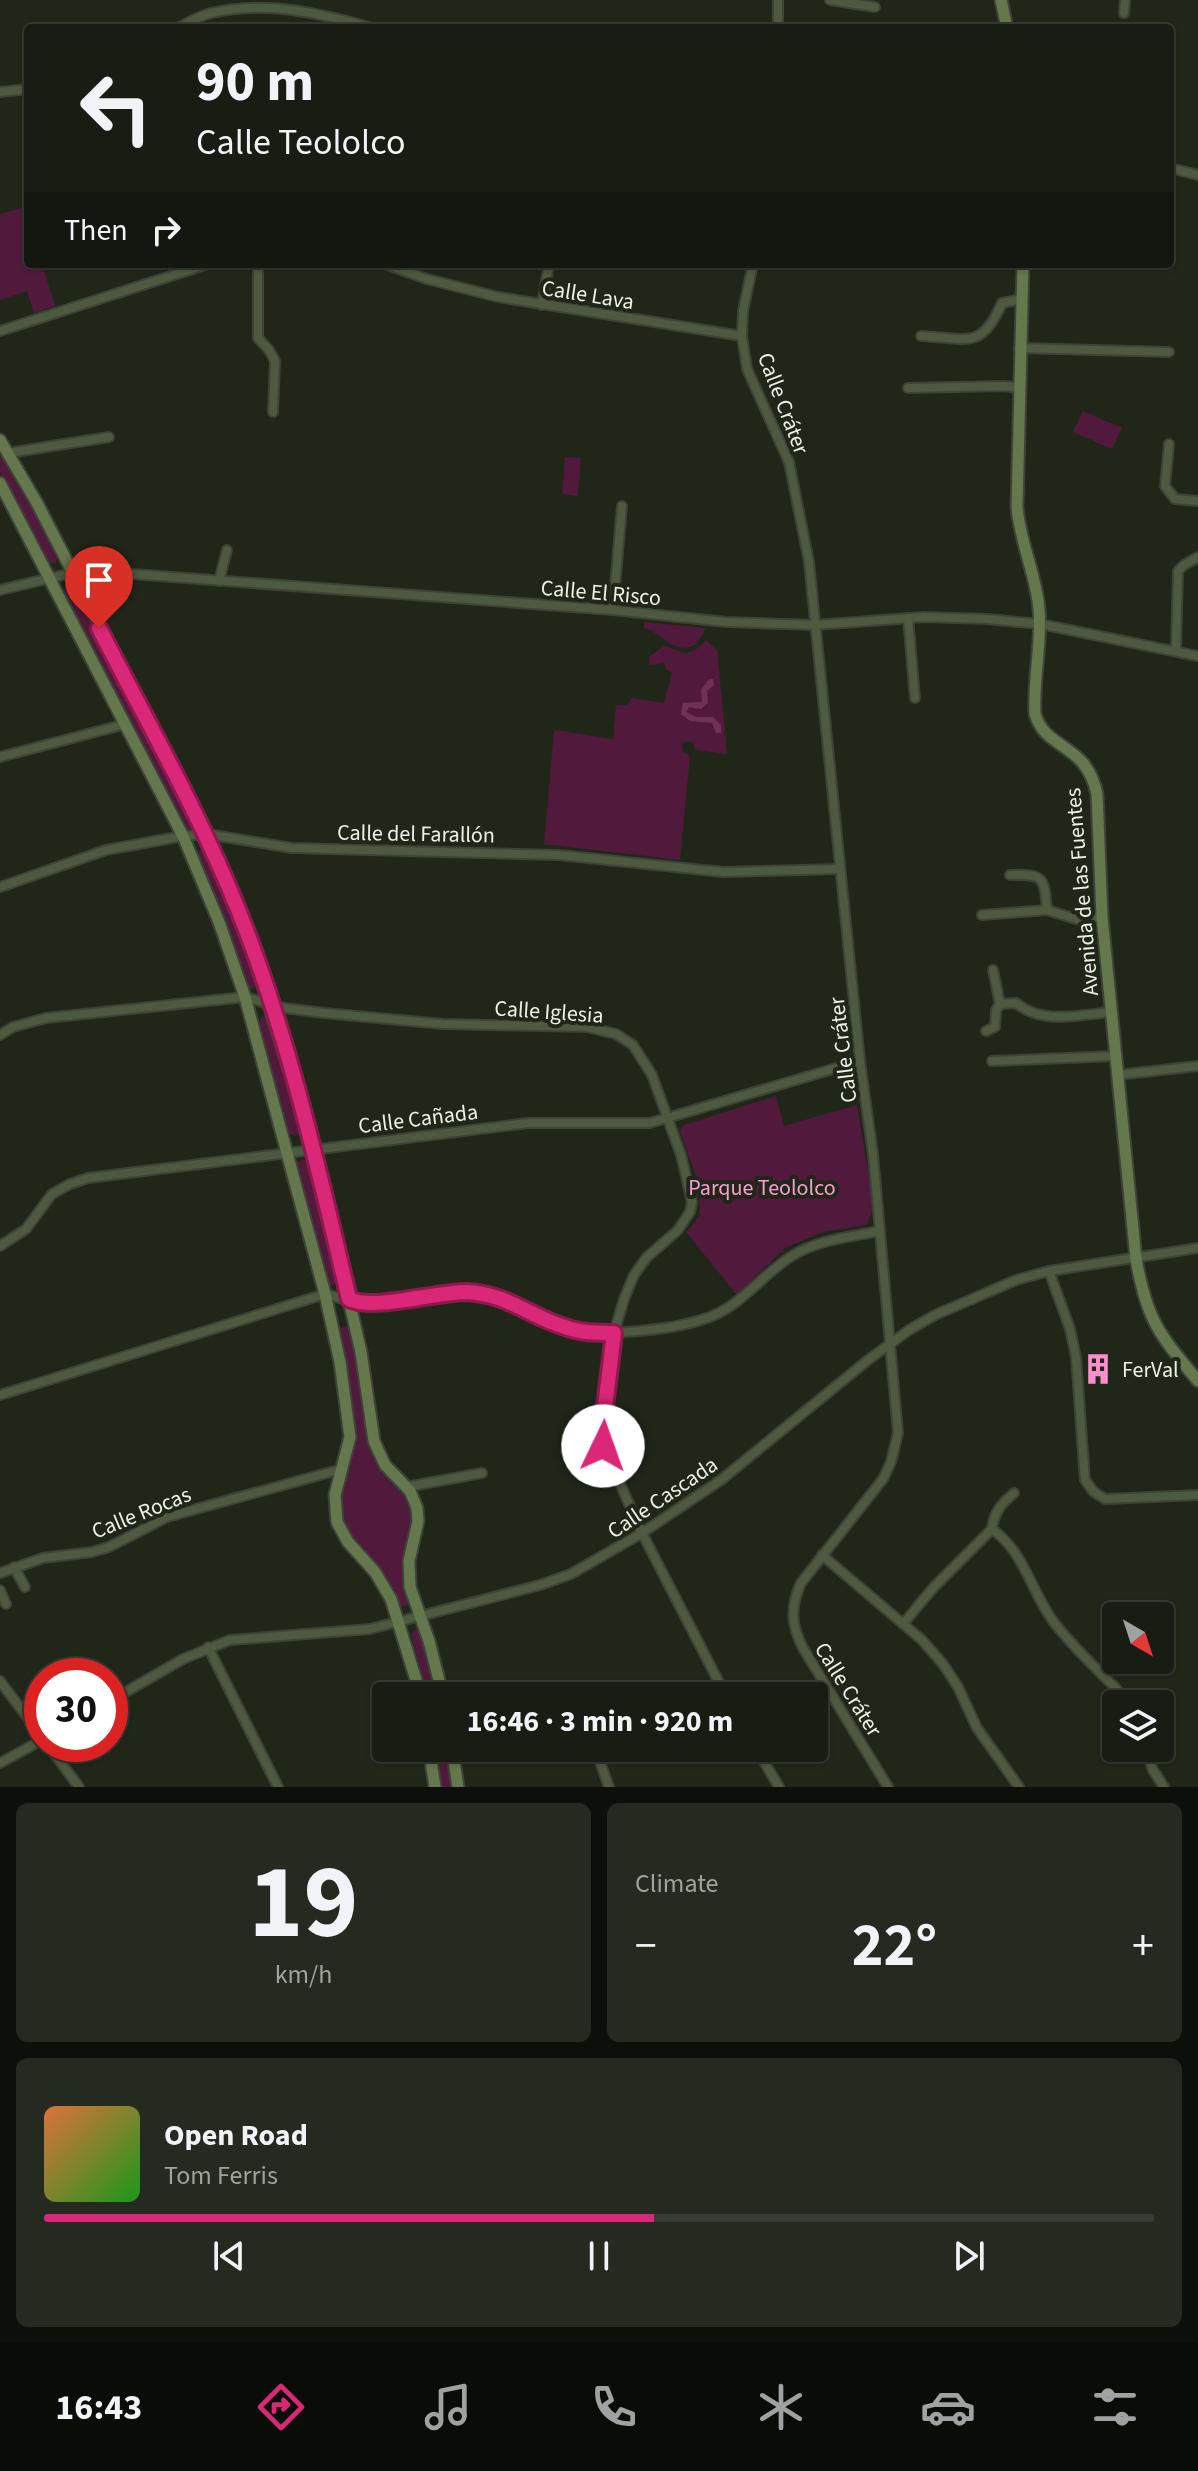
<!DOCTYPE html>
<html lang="en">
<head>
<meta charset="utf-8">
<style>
	:root { --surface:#181d13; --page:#252a21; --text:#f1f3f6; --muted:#9fa2a0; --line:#363b33; --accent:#db2777 }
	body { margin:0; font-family:"Source Sans 3",sans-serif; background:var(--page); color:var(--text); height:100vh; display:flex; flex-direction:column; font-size:30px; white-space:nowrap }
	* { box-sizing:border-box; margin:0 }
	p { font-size:26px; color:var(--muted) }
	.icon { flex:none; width:44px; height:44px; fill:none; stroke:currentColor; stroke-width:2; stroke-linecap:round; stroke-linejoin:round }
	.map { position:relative; height:1787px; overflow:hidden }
	.drawer { display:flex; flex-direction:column; gap:16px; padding:16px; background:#0d100a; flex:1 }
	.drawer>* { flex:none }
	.top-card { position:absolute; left:24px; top:24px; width:1150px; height:244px; border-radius:8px; box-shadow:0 2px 6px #0004,0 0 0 2px var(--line); background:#181d13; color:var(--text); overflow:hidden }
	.needle { width:52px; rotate:141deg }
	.fabs { position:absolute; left:1102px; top:1602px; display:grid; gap:16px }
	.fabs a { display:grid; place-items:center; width:72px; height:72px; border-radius:8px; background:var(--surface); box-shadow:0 2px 6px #0004,0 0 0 2px var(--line); font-size:40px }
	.speed { position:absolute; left:24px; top:1658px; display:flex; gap:16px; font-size:40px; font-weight:700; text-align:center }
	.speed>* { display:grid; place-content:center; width:104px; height:104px; border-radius:50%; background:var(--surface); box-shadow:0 2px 6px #0004,0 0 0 2px var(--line); line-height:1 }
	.speed .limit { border:12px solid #d22; background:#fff; color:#111 }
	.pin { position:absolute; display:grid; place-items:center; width:68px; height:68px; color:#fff; margin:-82px -34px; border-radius:50% 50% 50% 0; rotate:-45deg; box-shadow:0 0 8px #0007 }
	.pin .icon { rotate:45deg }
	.me { position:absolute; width:88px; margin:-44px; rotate:3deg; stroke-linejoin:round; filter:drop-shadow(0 0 6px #0008) }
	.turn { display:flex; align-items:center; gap:28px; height:168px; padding:0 40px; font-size:36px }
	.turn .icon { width:104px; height:104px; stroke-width:2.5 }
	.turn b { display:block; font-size:56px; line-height:68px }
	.then { display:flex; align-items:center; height:76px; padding:0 40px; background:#0003; gap:16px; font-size:30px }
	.big { font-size:60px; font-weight:700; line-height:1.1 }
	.drawer .tile { flex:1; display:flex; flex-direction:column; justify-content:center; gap:12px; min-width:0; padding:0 28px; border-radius:12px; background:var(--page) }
	.drawer .dial { align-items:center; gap:0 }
	.dial b { font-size:104px; line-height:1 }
	.song { display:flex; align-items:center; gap:24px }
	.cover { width:96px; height:96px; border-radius:12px; background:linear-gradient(135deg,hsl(20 70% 55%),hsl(120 70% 35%)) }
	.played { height:8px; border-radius:4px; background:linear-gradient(90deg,var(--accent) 55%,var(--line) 55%) }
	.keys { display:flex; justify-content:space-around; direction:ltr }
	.heat { display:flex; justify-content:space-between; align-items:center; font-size:44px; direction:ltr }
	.drawer .tiles { flex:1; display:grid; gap:16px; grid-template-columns:1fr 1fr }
	.tile:last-child { grid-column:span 2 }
	.trip { position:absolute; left:372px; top:1682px; width:456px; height:80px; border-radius:8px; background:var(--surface); box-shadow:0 2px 6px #0004,0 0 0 2px var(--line); font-weight:700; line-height:80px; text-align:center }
	.tab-bar { display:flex; height:128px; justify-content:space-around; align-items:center; background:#0a0c08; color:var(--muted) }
	.tab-bar .icon { width:56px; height:56px }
	.tab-bar .current { color:var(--accent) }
	.tab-bar b { font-size:36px; color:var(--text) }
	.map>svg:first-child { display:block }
</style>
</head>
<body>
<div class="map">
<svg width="1198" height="1787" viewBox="0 0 1198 1787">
	<rect width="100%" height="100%" fill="#202719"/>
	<g fill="#511a3c">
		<path d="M25 207 28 218V264H42L55 306 34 313 27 291 0 300V214Z"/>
		<path d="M1083 411 1122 428 1112 449 1073 432Z"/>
		<path d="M0 451 32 505 58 557 55 564 49 562 0 472Z"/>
		<path d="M565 457 581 458 578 496 562 494Z"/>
		<path d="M68 586H74L195 824 188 830 180 822 65 594 64 589Z"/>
		<path d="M644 622 706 628 695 645C674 656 662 632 644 628Z"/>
		<path d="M706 640 717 650 727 754 695 750 694 744 688 741 682 744 683 752 690 756 680 860 544 844 554 730 613 739 616 705 627 706 632 698 664 703 672 673 667 670 664 663 649 665V657L664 646C686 652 688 660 706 640Z"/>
		<path d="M204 849 208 851 234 912 257 978 254 989 248 988 199 859 198 852Z"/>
		<path d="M266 1016 269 1019 298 1121 300 1130 296 1136 287 1133 259 1025 261 1017Z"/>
		<path d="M776 1096 784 1126 857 1105 874 1208 866 1225 822 1232 785 1248 737 1295 686 1232 700 1216 698 1182 680 1131 684 1125Z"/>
		<path d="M302 1160H306L311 1169 338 1275V1281L331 1286 327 1283 295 1168 296 1163Z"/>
		<path d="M351 1326 370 1448 381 1468 406 1493 411 1502 413 1520 404 1560 406 1588 410 1601 406 1607 399 1605 385 1578 352 1539 341 1520 339 1495 352 1453 353 1430 338 1328Z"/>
		<path d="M415 1629 422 1630 438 1696H427L411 1634Z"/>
		<path d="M435 1748H446L452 1787H441Z"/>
	</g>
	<path fill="#6f3256" d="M709 679H713L714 685 707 691 708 703 701 709 689 707 686 712 696 717H713L721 725V733H716L712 723 690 721 681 714 683 703 702 702 701 690Z"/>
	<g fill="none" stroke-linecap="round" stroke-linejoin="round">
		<defs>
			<g id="street">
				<path d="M830 0 875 7"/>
				<path d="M1124 13 1125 0"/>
				<path d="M177 28C188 23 199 16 211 13 266 0 319 13 372 28"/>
				<path d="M778 28V0"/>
				<path d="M0 92 28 89"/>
				<path d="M1170 168 1198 175"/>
				<path d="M258 264V338L269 350 275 361 273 412"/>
				<path d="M385 264 427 279 498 297 742 336"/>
				<path d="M753 264 743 311 742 336 747 369 789 462 809 562 860 1061 873 1154 898 1433 891 1462 883 1479 801 1583C790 1607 791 1625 803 1648L888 1787"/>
				<path d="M542 305 549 264"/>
				<path d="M0 331 208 264"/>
				<path d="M921 336C967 338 981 351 1002 303L1022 299"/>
				<path d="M1019 348 1169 352"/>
				<path d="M908 388 1004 386 1019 388"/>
				<path d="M1169 444 1165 486 1175 499 1198 501"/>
				<path d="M8 453 109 437"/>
				<path d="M219 581 227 550"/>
				<path d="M0 590 72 573H119L613 610 726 622 814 625 924 617 987 619 1040 624 1198 656"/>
				<path d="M613 610 622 506"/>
				<path d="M908 618 915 698"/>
				<path d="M1176 650 1178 571 1184 565 1198 557"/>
				<path d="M0 757 126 724"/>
				<path d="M1010 875C1045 874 1044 877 1047 910"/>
				<path d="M0 887 106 850 183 836 207 834 292 848 559 855 723 872 839 869"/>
				<path d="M982 915 1047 910 1076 919 1102 917"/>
				<path d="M1000 1004 1016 1003C1042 1025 1080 1015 1111 1012"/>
				<path d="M986 1031 995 1027 996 1010 1000 1004 993 970"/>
				<path d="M0 1035 13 1027 46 1018 245 997 284 1008 324 1013 443 1024 587 1027 616 1034 633 1045 652 1075 681 1155 692 1202 690 1212 678 1230 647 1257 634 1275 624 1299 614 1333 602 1431 603 1446 642 1533 726 1696"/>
				<path d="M992 1061 1115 1056"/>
				<path d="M1117 1075 1198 1066"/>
				<path d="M0 1246 26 1229 52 1194 70 1184 88 1178 528 1123H650L860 1061"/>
				<path d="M1049 1271 1070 1329 1076 1357 1085 1480 1094 1492 1105 1499 1198 1495"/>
				<path d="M0 1395 325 1294C339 1297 354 1304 367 1303 405 1301 443 1290 481 1294 513 1297 536 1319 565 1328 598 1338 671 1330 704 1319 739 1309 761 1275 792 1256 817 1240 850 1237 879 1231"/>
				<path d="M406 1487 482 1473"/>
				<path d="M992 1529C1025 1553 1030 1589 1053 1621 1072 1647 1099 1670 1121 1694L1127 1704"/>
				<path d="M992 1529C994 1512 1001 1504 1014 1493"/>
				<path d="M822 1555 922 1640 943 1664 958 1687 977 1728 1019 1787"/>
				<path d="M14 1567 25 1587"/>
				<path d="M0 1573 43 1558 92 1552 109 1547 167 1517 342 1469"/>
				<path d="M0 1590 6 1604"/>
				<path d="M903 1624 933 1588 992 1529"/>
				<path d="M208 1647 278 1787"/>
				<path d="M0 1681 42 1737"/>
				<path d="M110 1701 183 1659 230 1640 370 1629 540 1585 571 1574 642 1533 721 1480 868 1360 909 1330 935 1315 1016 1280 1049 1271 1198 1248"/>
				<path d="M47 1744 79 1787"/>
				<path d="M595 1748 609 1787"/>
				<path d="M756 1748 779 1787"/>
				<path d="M1145 1748 1153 1770 1164 1787"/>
				<path d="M0 1763 42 1740"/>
			</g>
			<g id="secondary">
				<path d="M1001 0 1007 28"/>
				<path d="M1023 264 1017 507C1020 543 1036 574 1039 609 1042 644 1033 679 1035 714 1046 751 1086 742 1097 794L1102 917 1136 1259C1147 1321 1159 1334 1198 1381"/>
				<path d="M0 440 37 503 207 834 241 915 314 1149 361 1352 374 1441 385 1465 410 1491 417 1508 418 1521 409 1561 410 1587 429 1641 443 1696"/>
				<path d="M0 483 183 836 219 922 245 997 325 1294 340 1362 350 1437 335 1495 337 1522 348 1542 375 1572 391 1599 421 1696"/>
				<path d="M429 1748 435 1787"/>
				<path d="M452 1748 458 1787"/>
			</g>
		</defs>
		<use href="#street" stroke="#3d4336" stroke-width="12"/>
		<use href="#secondary" stroke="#3d4336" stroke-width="15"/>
		<use href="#street" stroke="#4d5a40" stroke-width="8"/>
		<use href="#secondary" stroke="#64774d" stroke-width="11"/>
	</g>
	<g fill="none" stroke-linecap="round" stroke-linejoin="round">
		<defs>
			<path id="route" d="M99 628C147 722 200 814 239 912 288 1034 319 1171 349 1299 373 1311 436 1292 466 1292 509 1294 528 1316 565 1327 580 1333 598 1333 614 1333L602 1431 603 1446"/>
		</defs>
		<use href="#route" stroke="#8e194d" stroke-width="20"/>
		<use href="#route" stroke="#db2777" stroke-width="14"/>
	</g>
	<defs>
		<symbol id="building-bare" viewBox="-9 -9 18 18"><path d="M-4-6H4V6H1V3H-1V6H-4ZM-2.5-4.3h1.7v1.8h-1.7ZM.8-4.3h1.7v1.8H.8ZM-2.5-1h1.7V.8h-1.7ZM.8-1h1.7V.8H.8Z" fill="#f890cc" stroke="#202719" stroke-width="2.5" paint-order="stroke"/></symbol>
	</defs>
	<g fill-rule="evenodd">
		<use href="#building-bare" x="1076" y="1347" width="44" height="44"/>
	</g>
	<g text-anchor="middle" stroke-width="8" stroke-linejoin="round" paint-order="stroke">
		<g font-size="22" fill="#ecf1e7" stroke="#202719">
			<text transform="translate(588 294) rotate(9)" y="8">Calle Lava</text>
			<text transform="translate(784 403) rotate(69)" y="8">Calle Cráter</text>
			<text transform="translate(601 592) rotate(5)" y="8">Calle El Risco</text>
			<text transform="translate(416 833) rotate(1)" y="8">Calle del Farallón</text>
			<text transform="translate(1081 892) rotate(-95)" y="8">Avenida de las Fuentes</text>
			<text transform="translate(549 1011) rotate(4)" y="8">Calle Iglesia</text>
			<text transform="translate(842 1050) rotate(-97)" y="8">Calle Cráter</text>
			<text transform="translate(418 1118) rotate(-7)" y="8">Calle Cañada</text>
			<text transform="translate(662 1497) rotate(-34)" y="8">Calle Cascada</text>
			<text transform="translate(141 1512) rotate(-22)" y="8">Calle Rocas</text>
			<text transform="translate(849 1689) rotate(58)" y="8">Calle Cráter</text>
		</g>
		<g font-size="22" fill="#fa9dd2" stroke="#202719">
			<text x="762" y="1195">Parque Teololco</text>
		</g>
		<g font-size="22" fill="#ecf1e7" stroke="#202719" text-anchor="start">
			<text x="1122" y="1377">FerVal</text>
		</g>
	</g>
</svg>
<div class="fabs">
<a><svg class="needle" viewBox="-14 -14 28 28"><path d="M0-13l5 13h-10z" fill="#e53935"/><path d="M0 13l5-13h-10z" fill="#9fa2a0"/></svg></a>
<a><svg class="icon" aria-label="layers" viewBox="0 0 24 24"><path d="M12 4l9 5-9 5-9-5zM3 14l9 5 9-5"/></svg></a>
</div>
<div class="speed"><div class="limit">30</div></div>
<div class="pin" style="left:99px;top:628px;background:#d93025"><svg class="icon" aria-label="arrive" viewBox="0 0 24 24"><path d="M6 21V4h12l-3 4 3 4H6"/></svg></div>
<svg class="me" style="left:603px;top:1446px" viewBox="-20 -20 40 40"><circle r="19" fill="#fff"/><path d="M0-13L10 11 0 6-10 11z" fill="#db2777"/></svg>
<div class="trip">16:46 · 3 min · 920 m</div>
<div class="top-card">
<div class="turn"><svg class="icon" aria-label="left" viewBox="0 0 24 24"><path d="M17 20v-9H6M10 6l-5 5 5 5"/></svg><div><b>90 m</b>Calle Teololco</div></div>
<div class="then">Then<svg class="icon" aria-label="right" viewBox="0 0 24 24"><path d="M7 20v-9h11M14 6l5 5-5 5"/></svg></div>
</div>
</div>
<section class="drawer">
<div class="tiles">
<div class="tile dial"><b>19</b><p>km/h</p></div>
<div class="tile"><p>Climate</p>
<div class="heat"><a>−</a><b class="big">22°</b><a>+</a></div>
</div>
<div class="tile">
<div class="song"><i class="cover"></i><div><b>Open Road</b><p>Tom Ferris</p></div></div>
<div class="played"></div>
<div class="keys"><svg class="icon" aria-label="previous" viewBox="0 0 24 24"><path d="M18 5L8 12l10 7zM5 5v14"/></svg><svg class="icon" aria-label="pause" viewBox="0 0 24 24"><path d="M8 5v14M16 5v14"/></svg><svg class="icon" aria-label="next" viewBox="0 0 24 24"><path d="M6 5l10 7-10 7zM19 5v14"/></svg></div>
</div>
</div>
</section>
<nav class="tab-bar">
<b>16:43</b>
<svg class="icon current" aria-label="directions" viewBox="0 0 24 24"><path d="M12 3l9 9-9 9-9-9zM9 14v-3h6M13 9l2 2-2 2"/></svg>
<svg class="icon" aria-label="music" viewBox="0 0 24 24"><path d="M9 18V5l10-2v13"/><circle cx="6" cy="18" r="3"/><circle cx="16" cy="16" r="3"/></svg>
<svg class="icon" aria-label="phone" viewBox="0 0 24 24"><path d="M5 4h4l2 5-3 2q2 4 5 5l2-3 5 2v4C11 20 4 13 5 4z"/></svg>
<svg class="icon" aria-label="climate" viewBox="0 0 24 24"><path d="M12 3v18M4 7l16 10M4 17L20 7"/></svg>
<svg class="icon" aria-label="car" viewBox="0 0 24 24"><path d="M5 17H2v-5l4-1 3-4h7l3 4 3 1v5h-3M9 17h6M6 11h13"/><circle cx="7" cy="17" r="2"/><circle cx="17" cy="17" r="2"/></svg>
<svg class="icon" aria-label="filters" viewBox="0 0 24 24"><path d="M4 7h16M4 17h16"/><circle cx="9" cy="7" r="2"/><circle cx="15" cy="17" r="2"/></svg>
</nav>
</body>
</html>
